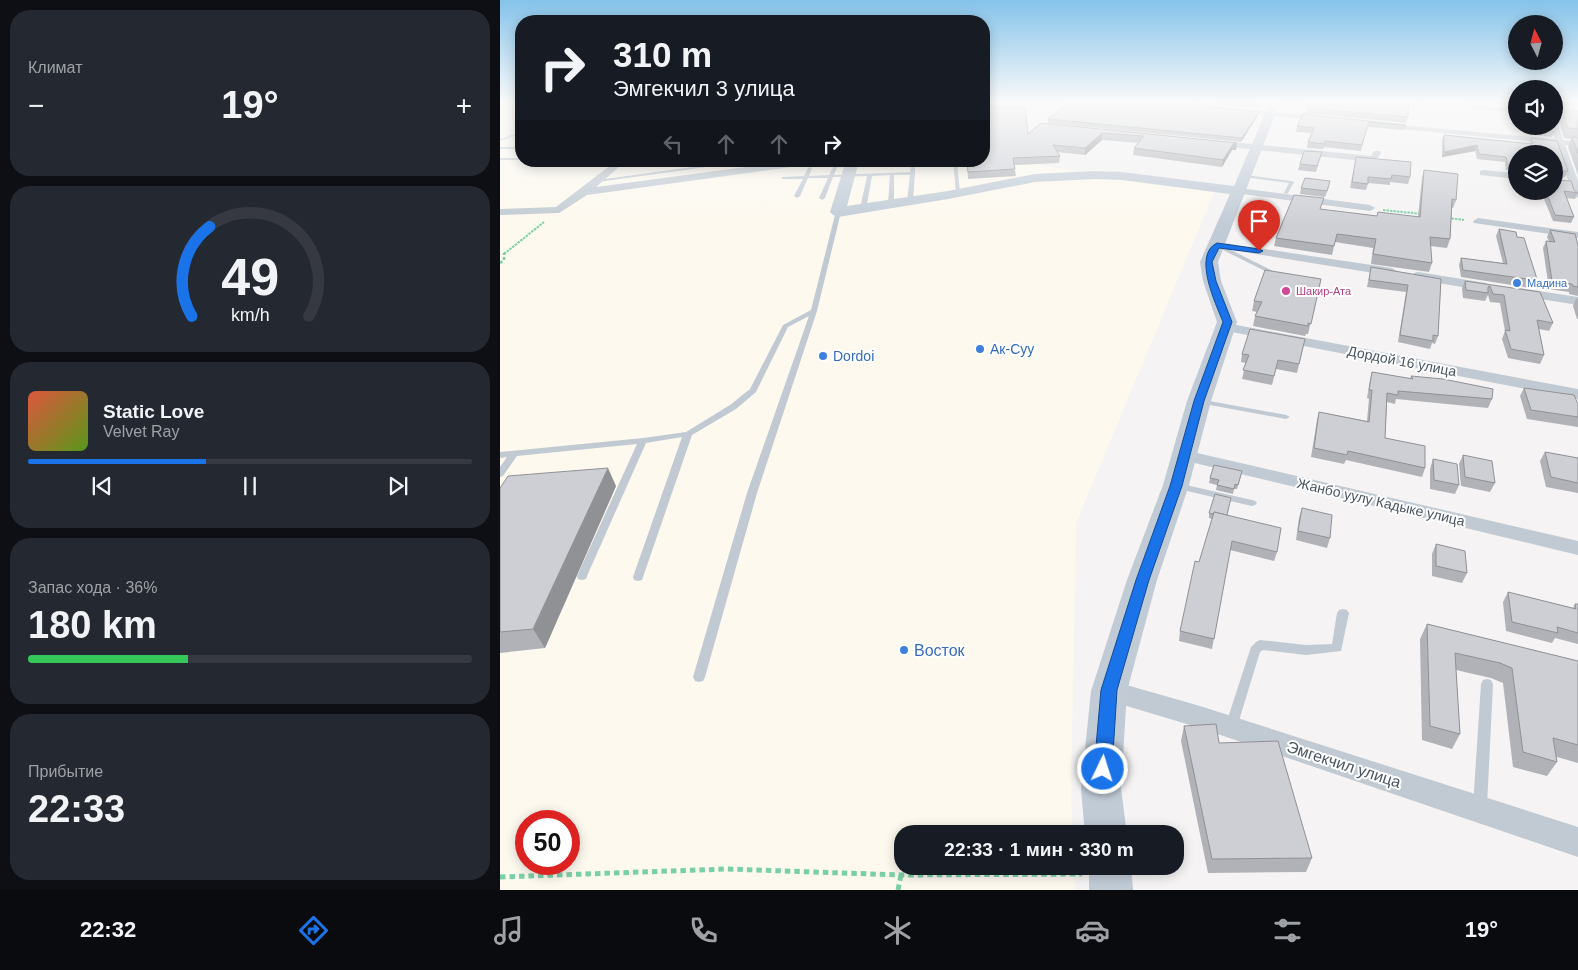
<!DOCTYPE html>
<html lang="ru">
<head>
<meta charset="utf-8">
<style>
	:root { --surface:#171b24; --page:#242831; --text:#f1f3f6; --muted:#9ea1a6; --line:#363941; --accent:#1a73e8 }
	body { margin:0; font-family:Helvetica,sans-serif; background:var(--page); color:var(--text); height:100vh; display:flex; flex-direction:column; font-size:19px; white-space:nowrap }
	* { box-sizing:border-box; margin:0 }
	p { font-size:16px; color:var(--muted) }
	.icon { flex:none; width:28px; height:28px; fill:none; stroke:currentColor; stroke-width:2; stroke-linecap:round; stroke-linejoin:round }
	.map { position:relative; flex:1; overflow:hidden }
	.details { display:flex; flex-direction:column; gap:10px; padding:10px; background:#0d0f14; width:500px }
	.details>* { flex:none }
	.hud { position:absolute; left:15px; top:15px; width:475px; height:152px; border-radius:20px; box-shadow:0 2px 12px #0003; background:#171b24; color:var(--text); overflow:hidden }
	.needle { width:32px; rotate:354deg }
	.buttons { position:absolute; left:1008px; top:15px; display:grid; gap:10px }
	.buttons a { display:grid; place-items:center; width:55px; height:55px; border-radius:50%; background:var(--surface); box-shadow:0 2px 12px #0003; font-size:25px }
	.speed { position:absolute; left:15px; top:810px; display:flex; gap:10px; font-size:25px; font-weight:700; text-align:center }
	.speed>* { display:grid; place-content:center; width:65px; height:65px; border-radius:50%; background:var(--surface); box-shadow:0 2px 12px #0003; line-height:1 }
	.speed .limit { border:8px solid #d22; background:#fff; color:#111 }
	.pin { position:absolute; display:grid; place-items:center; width:42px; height:42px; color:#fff; margin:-51px -21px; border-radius:50% 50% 50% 0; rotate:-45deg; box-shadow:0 0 5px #0007 }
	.pin .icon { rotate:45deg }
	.me { position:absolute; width:55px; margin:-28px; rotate:4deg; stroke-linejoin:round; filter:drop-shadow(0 0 4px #0008) }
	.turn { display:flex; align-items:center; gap:18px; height:105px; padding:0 15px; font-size:22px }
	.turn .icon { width:65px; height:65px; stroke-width:2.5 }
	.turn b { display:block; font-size:35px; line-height:42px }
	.lanes { display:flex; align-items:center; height:48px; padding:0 15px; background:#0003; justify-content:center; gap:25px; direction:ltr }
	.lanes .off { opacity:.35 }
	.big { font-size:38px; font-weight:700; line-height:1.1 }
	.details .widget { flex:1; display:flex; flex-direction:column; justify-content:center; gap:8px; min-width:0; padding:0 18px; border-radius:20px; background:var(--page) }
	.details .dial { align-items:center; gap:0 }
	.dial svg { height:130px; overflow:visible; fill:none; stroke:var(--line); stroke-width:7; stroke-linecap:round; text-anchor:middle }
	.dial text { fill:var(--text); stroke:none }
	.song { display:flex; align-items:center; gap:15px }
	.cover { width:60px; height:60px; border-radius:8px; background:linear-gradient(135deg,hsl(10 70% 55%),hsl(90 70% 35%)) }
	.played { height:5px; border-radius:2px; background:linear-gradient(90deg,var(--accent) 40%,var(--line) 40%) }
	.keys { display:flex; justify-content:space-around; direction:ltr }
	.heat { display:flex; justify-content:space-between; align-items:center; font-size:28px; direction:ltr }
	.charge { height:8px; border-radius:4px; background:linear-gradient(90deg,#34c759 36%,var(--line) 0) }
	.trip { position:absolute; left:394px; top:825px; width:290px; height:50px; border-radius:20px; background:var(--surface); box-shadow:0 2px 12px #0003; font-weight:700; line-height:50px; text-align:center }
	.tab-bar { display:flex; height:80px; justify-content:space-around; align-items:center; background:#090b0e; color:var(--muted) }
	.tab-bar .icon { width:35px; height:35px }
	.tab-bar .selected { color:var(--accent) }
	.tab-bar b { font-size:22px; color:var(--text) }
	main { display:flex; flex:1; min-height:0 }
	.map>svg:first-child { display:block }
</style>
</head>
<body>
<main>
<section class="details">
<div class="widget"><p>Климат</p>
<div class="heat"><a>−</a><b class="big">19°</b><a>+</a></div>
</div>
<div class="widget dial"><svg viewBox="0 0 100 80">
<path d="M14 69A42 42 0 1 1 86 69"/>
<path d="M14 69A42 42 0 0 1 25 14" stroke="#1a73e8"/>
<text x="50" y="56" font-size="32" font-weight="700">49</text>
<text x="50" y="72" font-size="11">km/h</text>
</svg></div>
<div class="widget">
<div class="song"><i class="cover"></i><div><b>Static Love</b><p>Velvet Ray</p></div></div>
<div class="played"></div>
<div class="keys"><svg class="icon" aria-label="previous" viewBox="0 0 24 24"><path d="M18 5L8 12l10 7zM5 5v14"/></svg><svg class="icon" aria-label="pause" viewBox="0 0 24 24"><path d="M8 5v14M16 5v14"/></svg><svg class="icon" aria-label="next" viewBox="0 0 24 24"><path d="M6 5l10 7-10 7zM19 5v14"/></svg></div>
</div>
<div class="widget"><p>Запас хода · 36%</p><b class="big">180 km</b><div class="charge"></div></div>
<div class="widget"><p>Прибытие</p><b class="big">22:33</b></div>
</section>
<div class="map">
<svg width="1078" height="890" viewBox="0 0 1078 890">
	<rect width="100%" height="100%" fill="#f5f3f3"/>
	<path fill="#fdf9ef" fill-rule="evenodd" d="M0 102H21V161H484V155L586 173 715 190 576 523 571 796 573 834H402V866H574L575 890H0ZM26 821H69V864H26Z"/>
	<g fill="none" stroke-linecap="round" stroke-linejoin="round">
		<g stroke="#7ad0a6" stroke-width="2" stroke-dasharray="2.5 1" stroke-linecap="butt">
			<path d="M883 210 922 214"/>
			<path d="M948 218 964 220"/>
			<path d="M4 254 44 222"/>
		</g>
		<path stroke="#7ad0a6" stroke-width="2.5" stroke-dasharray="3 2" stroke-linecap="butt" d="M0 263 4 260V254L6 252"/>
		<g stroke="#7ad0a6" stroke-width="5" stroke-dasharray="5.5 4" stroke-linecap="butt">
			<path d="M0 877 227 869 401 875 582 874"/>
			<path d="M398 890 401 875"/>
		</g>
		<g fill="#c1cad2" fill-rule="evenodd">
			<rect x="0" y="104" width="21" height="2"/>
			<path d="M21 132V134L0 141V139Z"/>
			<rect x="0" y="147" width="21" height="2"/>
			<rect x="0" y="158" width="21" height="2"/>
			<path d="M236 161H250L98 182 96 181 98 180Z"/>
			<path d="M453 161 457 162 460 193 458 194 456 193Z"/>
			<path d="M336 164 338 165 334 175 410 172 411 165 415 164V173L413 201 410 203 407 201 410 175H394V204L391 206 388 204 390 175 372 176 366 209 363 211 360 209 367 176 333 177 325 198 322 200 319 198 328 178H308L300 196 297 198 294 196 303 179H283L281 178 283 177 304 176 308 168 310 167 312 168 309 176 329 175 334 165Z"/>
			<path d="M746 175 792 181 794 182 788 193 786 194 784 193 789 183 744 177V176Z"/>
			<path d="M336 211 341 212 317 311 257 493 205 677 203 681 199 682 195 681 193 677 247 493 309 316 288 327 256 392 236 409 192 435 142 580 138 581 134 580 133 577 182 437 146 443 87 576 86 579 82 580 78 579 77 576 137 444 17 456 3 476 0 477V467L7 457 0 458V452L143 438 186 432 230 405 250 389 283 325 311 310Z"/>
			<path d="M717 243 779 274 780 275 775 276 715 246 714 245Z"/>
			<path d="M696 399H699L786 415 790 417 786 419 699 403H696L695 401Z"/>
			<path d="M677 483 752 500 755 501 757 503 755 505 752 506 674 488 672 486 674 484Z"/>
			<path d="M843 609 847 610 849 613 841 651 806 655 763 650 760 652 737 727 736 731 731 733 726 731 725 727 751 647 756 642 760 640 806 645 832 644 837 613 839 610Z"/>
			<path d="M987 679 991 680 993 684 987 806 985 811 980 813 975 811 973 806 981 684 983 680Z"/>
		</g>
		<g fill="#c1cad2" fill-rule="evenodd">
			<path d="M917 102H947L1016 109V113Z"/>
			<path d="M734 108 825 117 829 119 825 121 737 112H734Z"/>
			<path d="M878 123 1055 139 1050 126H1054V123H1057L1063 140 1078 141V147L1065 145 1078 181V198L1073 195 1056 144 881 127H878Z"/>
			<path d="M712 140 871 156 874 151H880L881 153 876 161 873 162 709 145V141Z"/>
			<path d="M116 161H126L96 187 291 161H317L313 164 87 195 59 213 0 215V209L56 207Z"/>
			<path d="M983 170 1016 173V179L980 175V171Z"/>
			<path d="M739 188 870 205 875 208 870 211 735 193V189Z"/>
			<path d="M978 218 1078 232V238L974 223 973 221Z"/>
			<path d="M717 242 892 268 898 272 892 276 713 247 711 245 713 243Z"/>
			<path d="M918 272 986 283 992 287 986 291 914 279 912 276 914 273Z"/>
			<path d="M1019 288 1078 297V305L1014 295 1013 292 1014 289Z"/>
			<path d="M726 323 1078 389V399L721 330 719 327 721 324Z"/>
			<path d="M684 450 1078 541V555L678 459 675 455 678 451Z"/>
			<path d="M609 680 700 706 1078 827V857L700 728 600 698 597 691 600 684Z"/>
		</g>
		<g fill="#c1cbd6" fill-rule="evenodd">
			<path d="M770 102H780L718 262 721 281 737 322 711 401 689 485 657 580 627 691 621 789 627 834H585L581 789 591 691 627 580 663 485 687 401 717 322 703 281 700 262 730 194 622 180 594 179 535 182 448 199 338 217 333 215 330 212 346 161H359L347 206 448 191 535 174 594 171 622 172 734 186Z"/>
			<path d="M589 866H631L633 890H589Z"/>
		</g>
	</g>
	<g fill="#b0b2b7">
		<path d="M698 102H762L758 108Z"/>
		<path d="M1054 102 1057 109 1078 111V175L1068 147 1071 139 1064 138 1060 124 1054 121Z"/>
		<path d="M807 108 908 117 906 123 806 113Z"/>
		<path d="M759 112 758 115 741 142 548 123V119Z"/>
		<path d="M803 114 906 125 904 130 867 127 861 151 824 147 823 149 807 148 808 142 812 133 796 132 797 126Z"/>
		<path d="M541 123 737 143 736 150H732L722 167 633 155 634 148 639 143 602 140 585 155 557 152 560 156 559 163 514 165 516 176 468 179 467 161 528 134Z"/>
		<path d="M1023 126H1054L1056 127 1052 137 1026 134Z"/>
		<path d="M944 135 1029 144 1031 138 1057 141 1068 171 1065 177H1054V178L1056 180 1071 181 1074 190 1078 193 1075 199 1066 198 1074 217 1071 223 1053 221 1044 199 1035 198 1034 191H1054V154H1016V172L1006 170 1005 162 977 159 975 151 942 157V140Z"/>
		<path d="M822 152 816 172 798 170 800 164Z"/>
		<path d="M386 161H422V162L386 163Z"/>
		<path d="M855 163 910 177 908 184 890 182V185L868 183 866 190 850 188Z"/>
		<path d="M924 170 956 200 953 208H952L950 239 947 248 930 246 932 263 929 272 871 264 873 248 835 242 832 255 774 246 776 238 821 209 877 216 918 217 922 178Z"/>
		<path d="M829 187 825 197 800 194 801 188Z"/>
		<path d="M999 229 1017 237 1037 279 1034 286H1032L1031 288 961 277 959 265 961 258 1003 263 996 236Z"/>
		<path d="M1050 230 1078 245V296L1069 294V292L1049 289 1043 248 1046 241H1049L1047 237Z"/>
		<path d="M871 267 941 279 938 336 935 344 932 343 930 349 898 342 906 292 867 287Z"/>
		<path d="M821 279 808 334H806L805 336 753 326 755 316 757 312 752 311 754 301Z"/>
		<path d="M965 281 1040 292 1053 323 1049 331 1039 329 1044 355 1040 364 1008 358 1002 339 1005 331 1000 303 990 302 988 295 985 301 963 298 962 288Z"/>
		<path d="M1076 298 1078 299V319H1077L1073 306Z"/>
		<path d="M805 339 797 373 776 369 772 385 742 379 746 363 741 362 742 354Z"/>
		<path d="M872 372 910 379 911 376 992 399 988 408 896 399 895 404 887 402 885 438 925 468 922 477 846 460 844 464 811 457 817 420 819 412 867 421 869 399 867 398 870 380Z"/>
		<path d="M1024 388 1078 404V427L1027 419 1020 396Z"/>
		<path d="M1045 452 1078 458V493L1046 487 1040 461Z"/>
		<path d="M963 455 995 483 990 492 961 486 959 464Z"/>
		<path d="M933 459 959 485 955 494 930 489V469Z"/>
		<path d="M741 476 737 489H734L733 494 716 490 717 485 709 483 710 478Z"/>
		<path d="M116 486 45 648 0 653V488Z"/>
		<path d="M802 508 830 538 827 548 796 540 799 518Z"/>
		<path d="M709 513 727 515 777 552 774 561 730 550 712 649 679 641 680 631 712 519 709 518Z"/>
		<path d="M936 544 967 573 962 583 932 576V554Z"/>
		<path d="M1008 592 1073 608 1075 604H1078V644L1055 638 1052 643 1006 631 1003 602Z"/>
		<path d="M927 624 1078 661V763L1057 757V762L1047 776 1013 767 1003 683 991 678 956 670 960 734 952 749 922 740 920 639Z"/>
		<path d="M684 726 719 743 812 858 806 872 708 873 681 741Z"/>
	</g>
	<g fill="#909195">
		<path d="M759 112 758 115 741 142 742 138Z"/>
		<path d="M602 133V140L585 155V148Z"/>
		<path d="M737 143 736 150H732L722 167 723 160 733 144Z"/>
		<path d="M977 145 975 151 942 157 944 152Z"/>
		<path d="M108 468 116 486 45 648 33 629Z"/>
	</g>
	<g fill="#cdcfd5" stroke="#909195">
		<path d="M569 102H666L759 112 742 138 548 119Z"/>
		<path d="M735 102H760L759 105Z"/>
		<path d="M810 102H909L908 117 807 108Z"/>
		<path d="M1054 102H1056L1057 109 1078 111V129L1068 128 1063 115 1057 112 1054 115Z"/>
		<path d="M484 107H525L528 134 541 123 737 143 733 144 723 160 634 148 644 136 602 133 585 148 553 145 560 156 513 158 515 169 468 172 467 161H484Z"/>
		<path d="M803 114 906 125 869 122 862 145 825 141 824 144 808 142 814 128 797 126Z"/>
		<path d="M944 135 1033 144 1031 138 1057 141 1068 171H1055L1054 178 1056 180 1071 181 1074 190 1078 193 1064 191 1074 217 1055 215 1047 194 1037 192V191H1054V154H1016V166L1008 165 1006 157 979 154 977 145 944 152Z"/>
		<path d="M1072 137 1078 138V153Z"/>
		<path d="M804 151 822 152 817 166 800 164Z"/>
		<path d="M856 157 911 162 910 177 892 175 891 179 868 177V184L852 182Z"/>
		<path d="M924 170 958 174 956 200 952 199 950 239 930 237 932 263 873 254 876 239 837 234 834 246 776 238 794 195 824 198 820 209 877 216 878 212 920 217Z"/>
		<path d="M805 178 830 181 827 191 801 188Z"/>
		<path d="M999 229 1016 232 1017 237 1024 238 1037 279 1033 278 1034 280 963 270 961 258 1007 264Z"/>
		<path d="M1050 230 1075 234 1078 245V287L1073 286 1072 284 1052 281 1046 241 1055 242Z"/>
		<path d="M871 267 941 279 938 336 933 335V341L900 335 908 285 869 280Z"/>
		<path d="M765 270 821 279 811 324 808 323V326L755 316 762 302 754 301Z"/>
		<path d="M965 281 1040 292 1053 323 1037 320 1044 355 1011 349 1005 330 1010 331 1004 295 993 294 990 286 988 287V293L966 290Z"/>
		<path d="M750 329 805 339 799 364 778 360 774 376 743 370 749 355 742 354Z"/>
		<path d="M872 372 913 379 911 376 943 379 993 389 992 399 898 391V395L887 393 885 438 925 446V468L848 451 847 455 814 448 819 412 869 422 872 390H869Z"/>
		<path d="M1024 388 1074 395 1078 404V417L1031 410Z"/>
		<path d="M1045 452 1078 458V483L1051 477Z"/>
		<path d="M963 455 992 461 995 483 965 477Z"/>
		<path d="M933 459 957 464 959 485 934 480Z"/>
		<path d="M714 465 742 471 738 485 735 484 734 489 717 485 719 480 710 478Z"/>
		<path d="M108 468 33 629 0 632V488L8 476Z"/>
		<path d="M715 494 731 498 727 515 714 512 713 514 709 513Z"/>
		<path d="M802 508 832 515 830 538 798 531Z"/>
		<path d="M714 512 781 528 777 552 732 541 714 639 680 631 695 561 699 562Z"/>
		<path d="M936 544 965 551 967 573 936 566Z"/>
		<path d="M1008 592 1076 609 1075 604H1078V633L1057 627 1058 633 1012 622Z"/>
		<path d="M927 624 1078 661V745L1053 738 1057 762 1023 752 1012 668 1000 663 955 653 960 734 930 726Z"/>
		<path d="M716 724 719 743 778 741 812 858 712 859 684 726Z"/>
	</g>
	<linearGradient id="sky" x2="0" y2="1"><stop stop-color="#85c3ea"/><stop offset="0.45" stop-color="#fafafa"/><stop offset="1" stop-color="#fafafa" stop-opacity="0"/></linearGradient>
	<rect width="1078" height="227" fill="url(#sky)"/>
	<path fill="#1a73e8" stroke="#114b97" d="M717 243 759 249 763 251 759 253 719 248 712 262 716 281 732 322 704 401 682 486 649 580 617 690 612 769 609 775 603 777 597 775 594 769 601 690 636 580 670 486 694 401 723 322C716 304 692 255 717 243Z"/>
	<g fill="#3f7fe0" stroke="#fff" stroke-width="2">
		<circle cx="1017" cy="283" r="5"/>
		<circle cx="480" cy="349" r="5"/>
		<circle cx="323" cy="356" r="5"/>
		<circle cx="404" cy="650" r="5"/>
	</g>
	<circle fill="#d1479c" stroke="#fff" stroke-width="2" cx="786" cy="291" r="5"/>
	<g text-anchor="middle" stroke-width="4" stroke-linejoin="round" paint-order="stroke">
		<g font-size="11" fill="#366cbe" stroke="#fff" text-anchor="start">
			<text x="1027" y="287">Мадина</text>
		</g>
		<g font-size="11" fill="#b23c85" stroke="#fff" text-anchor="start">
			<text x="796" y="295">Шакир-Ата</text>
		</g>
		<g font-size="14" fill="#366cbe" stroke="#fff" text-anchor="start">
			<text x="490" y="354">Ак-Суу</text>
			<text x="333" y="361">Dordoi</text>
		</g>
		<g font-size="14" fill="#4a5661" stroke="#fff">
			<text transform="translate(902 361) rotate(11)" y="5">Дордой 16 улица</text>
			<text transform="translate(881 502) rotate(13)" y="5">Жанбо уулу Кадыке улица</text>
		</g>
		<g font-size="16" fill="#366cbe" stroke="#fff" text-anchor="start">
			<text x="414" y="656">Восток</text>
		</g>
		<g font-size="16" fill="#4a5661" stroke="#fff">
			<text transform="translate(844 764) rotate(18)" y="6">Эмгекчил улица</text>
		</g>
	</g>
</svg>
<div class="buttons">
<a><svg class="needle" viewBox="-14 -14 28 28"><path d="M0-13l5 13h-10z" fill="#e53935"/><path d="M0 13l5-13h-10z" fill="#9ea1a6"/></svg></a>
<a><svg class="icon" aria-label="sound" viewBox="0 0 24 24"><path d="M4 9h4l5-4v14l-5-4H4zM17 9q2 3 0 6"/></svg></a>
<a><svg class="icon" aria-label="layers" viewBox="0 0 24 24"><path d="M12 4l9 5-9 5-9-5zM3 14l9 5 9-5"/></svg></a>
</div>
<div class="speed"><div class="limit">50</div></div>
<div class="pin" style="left:759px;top:251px;background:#d93025"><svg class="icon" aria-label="arrive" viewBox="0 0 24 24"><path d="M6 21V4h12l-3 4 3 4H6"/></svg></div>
<svg class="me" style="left:603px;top:769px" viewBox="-20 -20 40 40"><circle r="17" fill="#1a73e8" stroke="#fff" stroke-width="3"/><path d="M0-11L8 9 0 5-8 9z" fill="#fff"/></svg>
<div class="trip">22:33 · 1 мин · 330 m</div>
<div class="hud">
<div class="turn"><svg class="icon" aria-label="right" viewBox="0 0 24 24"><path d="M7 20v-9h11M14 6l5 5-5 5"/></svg><div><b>310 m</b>Эмгекчил 3 улица</div></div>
<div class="lanes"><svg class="icon off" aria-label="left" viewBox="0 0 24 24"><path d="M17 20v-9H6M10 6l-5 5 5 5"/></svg><svg class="icon off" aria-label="ahead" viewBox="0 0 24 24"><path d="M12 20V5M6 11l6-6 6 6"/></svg><svg class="icon off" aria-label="ahead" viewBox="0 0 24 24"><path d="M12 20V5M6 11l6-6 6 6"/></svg><svg class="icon" aria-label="right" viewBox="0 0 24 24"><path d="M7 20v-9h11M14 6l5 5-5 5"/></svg></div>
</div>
</div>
</main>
<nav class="tab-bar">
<b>22:32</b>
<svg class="icon selected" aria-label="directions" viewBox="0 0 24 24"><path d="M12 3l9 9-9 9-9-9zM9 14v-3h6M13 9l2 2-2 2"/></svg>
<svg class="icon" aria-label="music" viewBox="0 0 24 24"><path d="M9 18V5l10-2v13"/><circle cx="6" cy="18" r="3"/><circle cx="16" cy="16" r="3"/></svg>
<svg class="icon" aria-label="phone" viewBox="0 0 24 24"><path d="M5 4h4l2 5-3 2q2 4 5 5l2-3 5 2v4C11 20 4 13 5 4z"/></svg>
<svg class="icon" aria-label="climate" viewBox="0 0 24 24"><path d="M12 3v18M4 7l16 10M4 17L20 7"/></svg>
<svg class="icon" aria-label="car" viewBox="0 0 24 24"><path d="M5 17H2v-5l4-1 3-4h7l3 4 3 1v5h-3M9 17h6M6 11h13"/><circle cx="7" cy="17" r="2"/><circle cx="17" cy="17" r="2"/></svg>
<svg class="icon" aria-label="filters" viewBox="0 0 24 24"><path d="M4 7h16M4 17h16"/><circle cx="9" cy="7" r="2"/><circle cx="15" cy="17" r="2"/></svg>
<b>19°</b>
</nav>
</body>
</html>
